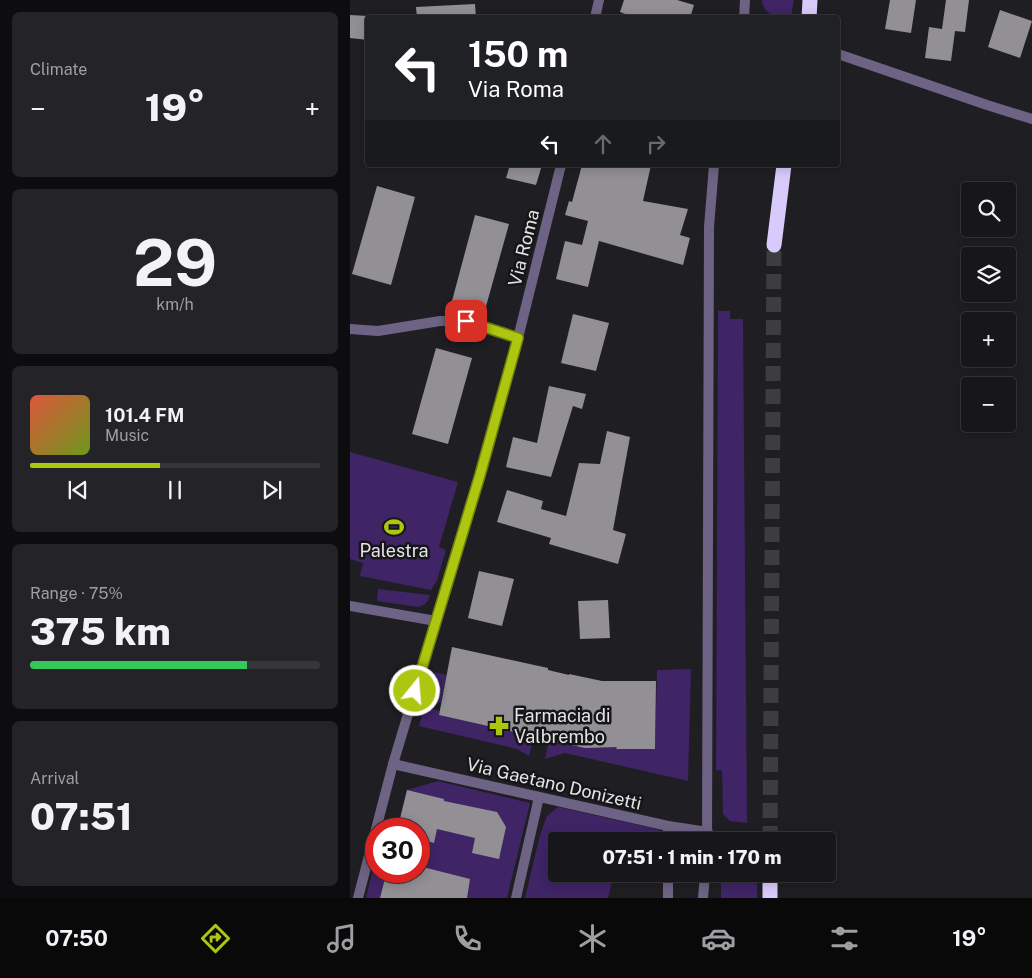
<!DOCTYPE html>
<html lang="en">
<head>
<meta charset="utf-8">
<style>
	:root { --surface:#17161a; --page:#242327; --text:#f1f3f6; --muted:#9e9fa2; --line:#363539; --accent:#adc60f }
	body { margin:0; font-family:"Public Sans",sans-serif; background:var(--page); color:var(--text); height:100vh; display:flex; flex-direction:column; font-size:19px; white-space:nowrap }
	* { box-sizing:border-box; margin:0 }
	p { font-size:16px; color:var(--muted) }
	.icon { flex:none; width:28px; height:28px; fill:none; stroke:currentColor; stroke-width:2; stroke-linecap:round; stroke-linejoin:round }
	.map { position:relative; flex:1; overflow:hidden }
	.panel { display:flex; flex-direction:column; gap:12px; padding:12px; background:#0d0c0e; width:350px }
	.panel>* { flex:none }
	.hud { position:absolute; left:15px; top:15px; width:475px; height:152px; border-radius:5px; box-shadow:0 2px 12px #0003,0 0 0 1px var(--line); background:#202124; color:#fff; overflow:hidden }
	.buttons { position:absolute; left:611px; top:182px; display:grid; gap:10px }
	.buttons a { display:grid; place-items:center; width:55px; height:55px; border-radius:5px; background:var(--surface); box-shadow:0 2px 12px #0003,0 0 0 1px var(--line); font-size:25px }
	.speed { position:absolute; left:15px; top:818px; display:flex; gap:10px; font-size:25px; font-weight:700; text-align:center }
	.speed>* { display:grid; place-content:center; width:65px; height:65px; border-radius:50%; background:var(--surface); box-shadow:0 2px 12px #0003,0 0 0 1px var(--line); line-height:1 }
	.speed .limit { border:8px solid #d22; background:#fff; color:#111 }
	.pin { position:absolute; display:grid; place-items:center; width:42px; height:42px; color:#fff; margin:-21px; border-radius:10px; box-shadow:0 2px 8px #0006 }
	.me { position:absolute; width:55px; margin:-28px; rotate:17deg; stroke-linejoin:round; filter:drop-shadow(0 0 4px #0008) }
	.turn { display:flex; align-items:center; gap:18px; height:105px; padding:0 20px; font-size:22px }
	.turn .icon { width:65px; height:65px; stroke-width:2.5 }
	.turn b { display:block; font-size:35px; line-height:42px }
	.lanes { display:flex; align-items:center; height:48px; padding:0 20px; background:#0003; justify-content:center; gap:25px; direction:ltr }
	.lanes .off { opacity:.35 }
	.big { font-size:38px; font-weight:800; line-height:1.1 }
	.panel .widget { flex:1; display:flex; flex-direction:column; justify-content:center; gap:8px; min-width:0; padding:0 18px; border-radius:8px; background:var(--page) }
	.panel .dial { align-items:center; gap:0 }
	.dial b { font-size:65px; line-height:1 }
	.song { display:flex; align-items:center; gap:15px }
	.cover { width:60px; height:60px; border-radius:8px; background:linear-gradient(135deg,hsl(10 70% 55%),hsl(80 70% 35%)) }
	.played { height:5px; border-radius:2px; background:linear-gradient(90deg,var(--accent) 45%,var(--line) 45%) }
	.keys { display:flex; justify-content:space-around; direction:ltr }
	.heat { display:flex; justify-content:space-between; align-items:center; font-size:28px; direction:ltr }
	.charge { height:8px; border-radius:4px; background:linear-gradient(90deg,#34c759 75%,var(--line) 0) }
	.trip { position:absolute; left:198px; top:832px; width:288px; height:50px; border-radius:5px; background:var(--surface); box-shadow:0 2px 12px #0003,0 0 0 1px var(--line); font-weight:800; line-height:50px; text-align:center }
	.tab-bar { display:flex; height:80px; justify-content:space-around; align-items:center; background:#09090a; color:var(--muted) }
	.tab-bar .icon { width:35px; height:35px }
	.tab-bar .on { color:var(--accent) }
	.tab-bar b { font-size:22px; color:var(--text) }
	main { display:flex; flex:1; min-height:0 }
	.map>svg:first-child { display:block }
</style>
</head>
<body>
<main>
<section class="panel">
<div class="widget"><p>Climate</p>
<div class="heat"><a>−</a><b class="big">19°</b><a>+</a></div>
</div>
<div class="widget dial"><b>29</b><p>km/h</p></div>
<div class="widget">
<div class="song"><i class="cover"></i><div><b>101.4 FM</b><p>Music</p></div></div>
<div class="played"></div>
<div class="keys"><svg class="icon" aria-label="previous" viewBox="0 0 24 24"><path d="M18 5L8 12l10 7zM5 5v14"/></svg><svg class="icon" aria-label="pause" viewBox="0 0 24 24"><path d="M8 5v14M16 5v14"/></svg><svg class="icon" aria-label="next" viewBox="0 0 24 24"><path d="M6 5l10 7-10 7zM19 5v14"/></svg></div>
</div>
<div class="widget"><p>Range · 75%</p><b class="big">375 km</b><div class="charge"></div></div>
<div class="widget"><p>Arrival</p><b class="big">07:51</b></div>
</section>
<div class="map">
<svg width="682" height="898" viewBox="0 0 682 898">
	<rect width="100%" height="100%" fill="#1f1e22"/>
	<g fill="#3f2466">
		<path d="M412 0H444L441 17C428 18 413 15 412 0Z"/>
		<path d="M368 311H380V319H393L397 823 380 821 373 814 372 771 366 770Z"/>
		<path d="M0 452 108 482 89 547 96 550 87 580 81 590 10 576 13 563 0 559Z"/>
		<path d="M28 589 80 595C78 603 75 605 68 607L27 601Z"/>
		<path d="M341 669 338 781 215 753 195 759 199 739 267 747V749H305L307 670Z"/>
		<path d="M85 672 96 675 91 703 77 699Z"/>
		<path d="M74 707 90 711 89 715 184 736 179 756 167 749 69 726Z"/>
		<path d="M88 781 180 803 157 898H16L26 857V871H69V829H33L35 824 48 826 57 790Z"/>
		<path d="M208 807 310 830 309 841H206V874H264L258 898H175L190 835 197 816Z"/>
		<path d="M367 874H407V898H371V877L367 876Z"/>
	</g>
	<g fill="#929095">
		<path d="M274 0H327L344 5 340 18H286L270 12Z"/>
		<path d="M540 0H566L561 33 535 29Z"/>
		<path d="M596 0H619L615 32 605 31 601 61 575 58 579 27 592 29Z"/>
		<path d="M125 4 126 18H67L66 7Z"/>
		<path d="M650 10 682 21 670 58 638 47Z"/>
		<path d="M0 15 18 16V40L0 38Z"/>
		<path d="M160 165H192L186 185 156 178Z"/>
		<path d="M232 165H301L293 201 338 209 330 235 340 238 333 265 249 241 238 287 206 279 215 241 232 245 238 221 215 215 219 201 222 202Z"/>
		<path d="M27 186 65 197 41 285 2 274Z"/>
		<path d="M125 215 159 224 135 310 102 301Z"/>
		<path d="M223 314 259 323 246 371 211 363Z"/>
		<path d="M86 348 122 358 98 444 62 434Z"/>
		<path d="M199 386 236 394 232 409 223 406 201 477 156 467 163 437 187 443Z"/>
		<path d="M257 431 280 437 263 530 276 534 268 564 199 544 201 538 147 522 157 490 193 501 191 509 216 516 229 463 250 464Z"/>
		<path d="M129 571 164 579 152 626 118 618Z"/>
		<path d="M258 600 260 638 230 639 228 601Z"/>
		<path d="M102 647 198 668V670L219 675V674L252 681H306L305 749H266L267 747 235 748 89 715Z"/>
		<path d="M57 790 94 799V801L147 812 156 827 149 859 122 853 125 838 87 829 84 843 69 839V829L48 827Z"/>
		<path d="M69 866 120 879 117 898H30L37 871H69Z"/>
	</g>
	<g fill="none" stroke-linecap="round" stroke-linejoin="round">
		<path stroke="#3d3c3f" stroke-width="15" stroke-dasharray="15 8" stroke-linecap="butt" d="M420 841 424 245"/>
		<g stroke="#6d6384" stroke-width="10">
			<path d="M245 18 249 0"/>
			<path d="M394 18 395 0"/>
			<path d="M488 54 637 105 682 119"/>
			<path d="M0 329 28 331 90 321H116L168 338"/>
			<path d="M0 606 86 621"/>
			<path d="M43 764 318 826 358 832"/>
			<path d="M318 841V826"/>
			<path d="M357 841 359 227 364 165"/>
			<path d="M318 874V898"/>
			<path d="M8 898 43 764 130 475 168 338 211 165"/>
			<path d="M166 898 189 797"/>
			<path d="M353 898 355 874"/>
		</g>
		<g stroke="#d9cafc" stroke-width="15">
			<path d="M459 18 460 0"/>
			<path d="M424 245 434 165"/>
			<path d="M420 898V874"/>
		</g>
	</g>
	<g fill="none" stroke-linecap="round" stroke-linejoin="round">
		<defs>
			<path id="route" d="M65 691 130 475 168 338 116 321"/>
		</defs>
		<use href="#route" stroke="#70810a" stroke-width="12"/>
		<use href="#route" stroke="#adc60f" stroke-width="9"/>
	</g>
	<defs>
		<symbol id="stadium-bare" viewBox="-9 -9 18 18"><path d="M0-5a6.5 5 0 1 0 0 10a6.5 5 0 1 0 0-10ZM-3.5-1.8h7v3.6h-7Z" fill="#adc60f" stroke="#161518" stroke-width="2.5" paint-order="stroke"/></symbol>
		<symbol id="pharmacy-bare" viewBox="-9 -9 18 18"><path d="M-2-6h4v4h4v4h-4v4h-4v-4h-4v-4h4Z" fill="#adc60f" stroke="#161518" stroke-width="2.5" paint-order="stroke"/></symbol>
	</defs>
	<g fill-rule="evenodd">
		<use href="#stadium-bare" x="30" y="513" width="28" height="28"/>
		<use href="#pharmacy-bare" x="135" y="712" width="28" height="28"/>
	</g>
	<g text-anchor="middle" stroke-width="5" stroke-linejoin="round" paint-order="stroke">
		<g font-size="18" fill="#e4e4e6" stroke="#161518">
			<text transform="translate(174 248) rotate(-76)" y="6">Via Roma</text>
			<text transform="translate(204 784) rotate(13)" y="6">Via Gaetano Donizetti</text>
		</g>
		<g font-size="18" fill="#e4e4e6" stroke="#161518">
			<text x="44" y="557">Palestra</text>
			<text x="164" y="722" text-anchor="start">Farmacia di<tspan x="164" dy="21">Valbrembo</tspan></text>
		</g>
	</g>
</svg>
<div class="buttons">
<a><svg class="icon" aria-label="search" viewBox="0 0 24 24"><circle cx="10" cy="10" r="6"/><path d="M15 15l6 6"/></svg></a>
<a><svg class="icon" aria-label="layers" viewBox="0 0 24 24"><path d="M12 4l9 5-9 5-9-5zM3 14l9 5 9-5"/></svg></a>
<a>+</a>
<a>−</a>
</div>
<div class="speed"><div class="limit">30</div></div>
<div class="pin" style="left:116px;top:321px;background:#d93025"><svg class="icon" aria-label="arrive" viewBox="0 0 24 24"><path d="M6 21V4h12l-3 4 3 4H6"/></svg></div>
<svg class="me" style="left:65px;top:691px" viewBox="-20 -20 40 40"><circle r="17" fill="#adc60f" stroke="#fff" stroke-width="3"/><path d="M0-11L8 9 0 5-8 9z" fill="#fff"/></svg>
<div class="trip">07:51 · 1 min · 170 m</div>
<div class="hud">
<div class="turn"><svg class="icon" aria-label="left" viewBox="0 0 24 24"><path d="M17 20v-9H6M10 6l-5 5 5 5"/></svg><div><b>150 m</b>Via Roma</div></div>
<div class="lanes"><svg class="icon" aria-label="left" viewBox="0 0 24 24"><path d="M17 20v-9H6M10 6l-5 5 5 5"/></svg><svg class="icon off" aria-label="ahead" viewBox="0 0 24 24"><path d="M12 20V5M6 11l6-6 6 6"/></svg><svg class="icon off" aria-label="right" viewBox="0 0 24 24"><path d="M7 20v-9h11M14 6l5 5-5 5"/></svg></div>
</div>
</div>
</main>
<nav class="tab-bar">
<b>07:50</b>
<svg class="icon on" aria-label="directions" viewBox="0 0 24 24"><path d="M12 3l9 9-9 9-9-9zM9 14v-3h6M13 9l2 2-2 2"/></svg>
<svg class="icon" aria-label="music" viewBox="0 0 24 24"><path d="M9 18V5l10-2v13"/><circle cx="6" cy="18" r="3"/><circle cx="16" cy="16" r="3"/></svg>
<svg class="icon" aria-label="phone" viewBox="0 0 24 24"><path d="M5 4h4l2 5-3 2q2 4 5 5l2-3 5 2v4C11 20 4 13 5 4z"/></svg>
<svg class="icon" aria-label="climate" viewBox="0 0 24 24"><path d="M12 3v18M4 7l16 10M4 17L20 7"/></svg>
<svg class="icon" aria-label="car" viewBox="0 0 24 24"><path d="M5 17H2v-5l4-1 3-4h7l3 4 3 1v5h-3M9 17h6M6 11h13"/><circle cx="7" cy="17" r="2"/><circle cx="17" cy="17" r="2"/></svg>
<svg class="icon" aria-label="filters" viewBox="0 0 24 24"><path d="M4 7h16M4 17h16"/><circle cx="9" cy="7" r="2"/><circle cx="15" cy="17" r="2"/></svg>
<b>19°</b>
</nav>
</body>
</html>
